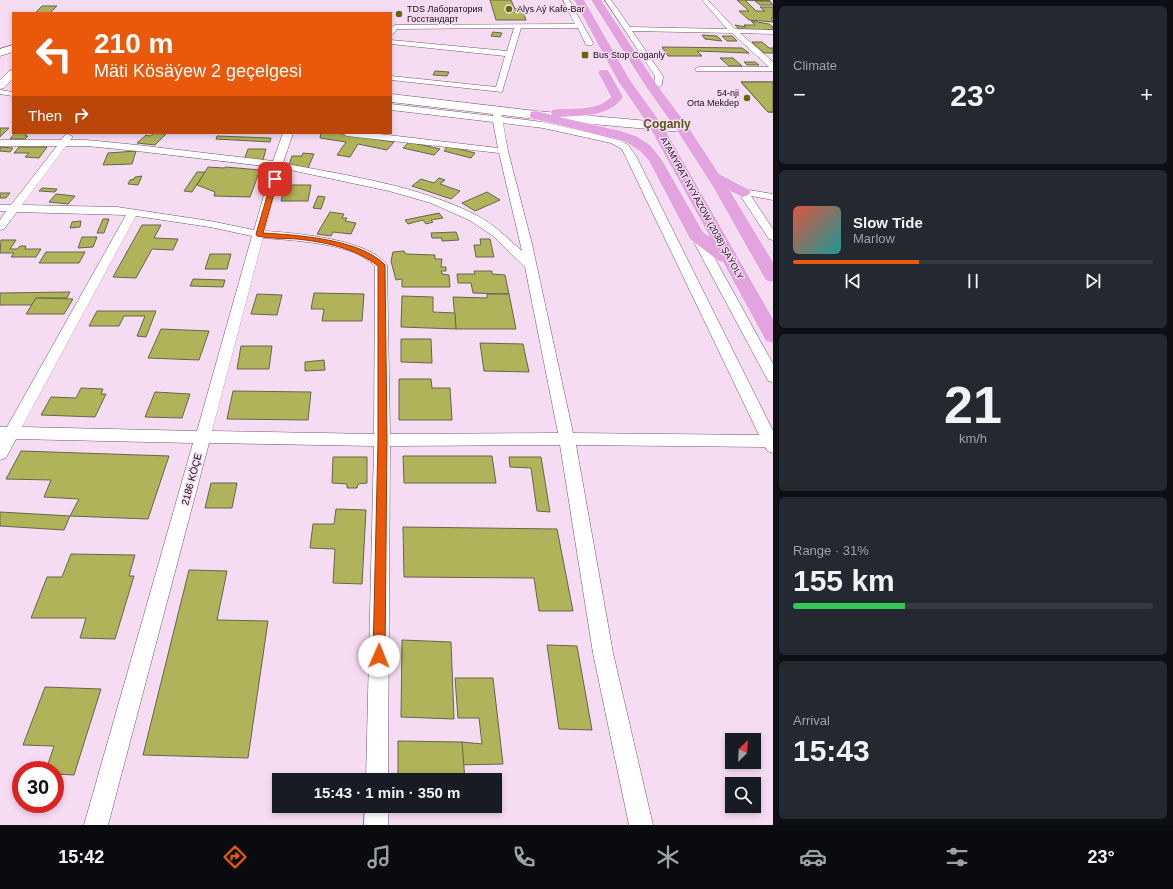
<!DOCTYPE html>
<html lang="en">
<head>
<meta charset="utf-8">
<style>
	:root { --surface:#171b24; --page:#242831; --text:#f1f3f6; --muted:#9ea1a6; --line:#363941; --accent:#ea580c }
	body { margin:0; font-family:Arial,sans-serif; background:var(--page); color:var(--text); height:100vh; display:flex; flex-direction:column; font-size:15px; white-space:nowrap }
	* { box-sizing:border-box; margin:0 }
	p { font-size:13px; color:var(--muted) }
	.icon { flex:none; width:22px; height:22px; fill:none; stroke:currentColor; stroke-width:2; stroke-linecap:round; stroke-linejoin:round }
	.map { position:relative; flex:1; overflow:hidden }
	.drawer { display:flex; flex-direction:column; gap:6px; padding:6px; background:#0d0f14; width:400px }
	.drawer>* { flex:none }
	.banner { position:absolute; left:12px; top:12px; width:380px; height:122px; border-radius:0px; box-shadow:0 2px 6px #0003; background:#ea580c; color:#fff; overflow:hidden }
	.needle { width:26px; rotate:24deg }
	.controls { position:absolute; left:725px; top:733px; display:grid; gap:8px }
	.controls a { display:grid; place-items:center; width:36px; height:36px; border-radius:0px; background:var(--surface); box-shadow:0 2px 6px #0003; font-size:20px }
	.speed { position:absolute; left:12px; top:761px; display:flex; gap:8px; font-size:20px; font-weight:700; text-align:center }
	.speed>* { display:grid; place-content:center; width:52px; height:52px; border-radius:50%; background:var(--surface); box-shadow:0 2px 6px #0003; line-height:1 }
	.speed .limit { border:6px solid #d22; background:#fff; color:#111 }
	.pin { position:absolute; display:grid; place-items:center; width:34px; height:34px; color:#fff; margin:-17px; border-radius:8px; box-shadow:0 2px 6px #0006 }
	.me { position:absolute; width:44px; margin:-22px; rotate:1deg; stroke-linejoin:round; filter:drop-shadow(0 0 3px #0008) }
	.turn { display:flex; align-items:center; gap:14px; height:84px; padding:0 16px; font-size:18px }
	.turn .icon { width:52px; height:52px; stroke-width:2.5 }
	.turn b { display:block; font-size:28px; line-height:34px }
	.then { display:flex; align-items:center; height:38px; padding:0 16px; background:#0003; gap:8px; font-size:15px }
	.big { font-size:30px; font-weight:600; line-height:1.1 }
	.drawer .card { flex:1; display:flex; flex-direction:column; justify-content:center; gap:6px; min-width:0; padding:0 14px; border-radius:6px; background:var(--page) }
	.drawer .dial { align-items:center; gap:0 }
	.dial b { font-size:52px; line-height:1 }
	.song { display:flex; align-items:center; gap:12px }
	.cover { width:48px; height:48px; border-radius:6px; background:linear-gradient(135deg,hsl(10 70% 55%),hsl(180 70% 35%)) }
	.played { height:4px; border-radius:2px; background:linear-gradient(90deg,var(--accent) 35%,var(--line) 35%) }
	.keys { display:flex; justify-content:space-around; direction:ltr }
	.heat { display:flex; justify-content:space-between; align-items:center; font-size:22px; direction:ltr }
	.charge { height:6px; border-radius:3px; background:linear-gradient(90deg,#34c759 31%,var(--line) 0) }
	.trip { position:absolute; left:272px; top:773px; width:230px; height:40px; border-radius:0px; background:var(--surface); box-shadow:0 2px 6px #0003; font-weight:600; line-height:40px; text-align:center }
	.dock { display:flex; height:64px; justify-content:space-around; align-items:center; background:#090b0e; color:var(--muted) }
	.dock .icon { width:28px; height:28px }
	.dock .on { color:var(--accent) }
	.dock b { font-size:18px; color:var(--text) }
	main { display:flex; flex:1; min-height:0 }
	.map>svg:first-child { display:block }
</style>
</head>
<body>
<main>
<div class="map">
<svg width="773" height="825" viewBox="0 0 773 825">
	<rect width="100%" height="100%" fill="#f6dcf3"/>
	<g fill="#b0b35a" stroke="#64664a">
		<path d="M490 0H511L515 9H522L526 20H496Z"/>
		<path d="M737 0H769L770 1 745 0 756 11H765L760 7H773V18H771L773 22 749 20 739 11H749Z"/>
		<path d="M755 1H770L773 5H760Z"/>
		<path d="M42 6H57L50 13H35Z"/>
		<path d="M751 21 769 24 773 27V30L739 29 735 25 746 27 744 25H755Z"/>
		<path d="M493 32 502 33 500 37 491 36Z"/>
		<path d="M702 35 717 36 722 41 705 39Z"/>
		<path d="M722 36H732L737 41H727Z"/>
		<path d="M752 42H762L769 48H773V53H764Z"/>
		<path d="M662 47 742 48 749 53 697 51 702 56H668Z"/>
		<path d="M720 58H733L742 66H729Z"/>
		<path d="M744 62H755L759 65H747Z"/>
		<path d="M435 71 449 72 447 76 433 75Z"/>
		<path d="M741 82H773V90H765L773 98V112H768Z"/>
		<path d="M741 82H773V112H768Z"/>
		<path d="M0 128H9L0 137Z"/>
		<path d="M15 133H27L25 136H28L25 139H10Z"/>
		<path d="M155 133 166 134 155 145 137 143 146 135 150 136Z"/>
		<path d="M321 133H336L394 142 387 150 358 144 350 157 337 155 346 142 320 138Z"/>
		<path d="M217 136 271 138 270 142 216 139Z"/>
		<path d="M409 142 440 149 434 155 403 148Z"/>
		<path d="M448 146 475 153 471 158 444 151Z"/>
		<path d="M0 147 13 148 10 152 0 151Z"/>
		<path d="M19 147H47L39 158 25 157 29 153H14Z"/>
		<path d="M248 149H266L263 160H244Z"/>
		<path d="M136 151 132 164 103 165 108 153Z"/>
		<path d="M303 153 314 154 308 168 289 165 292 156H302Z"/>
		<path d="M208 167 224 168 226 167 260 170 250 197 214 196 215 192 197 185Z"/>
		<path d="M197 172H205L192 192 184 191Z"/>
		<path d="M142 176 138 185 128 184 130 180 134 179 135 177Z"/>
		<path d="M439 178 445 180 440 184 460 191 451 199 412 186 421 179 434 183Z"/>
		<path d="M285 185H311L308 201H281Z"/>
		<path d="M42 188 57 189 55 192 39 191Z"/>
		<path d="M487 192 500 200 475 211 462 203Z"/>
		<path d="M0 193H10L6 198H0Z"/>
		<path d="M56 194 75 196 68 204 49 202Z"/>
		<path d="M318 196 325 197 321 209 313 208Z"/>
		<path d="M330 212 344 214 342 218H347L345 221 356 223 351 234 333 232 331 236 317 234Z"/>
		<path d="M439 213 443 218 431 220 433 222 426 224 423 220 408 224 405 220Z"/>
		<path d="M103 219H109L104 233H97Z"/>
		<path d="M81 221 80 227 70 228 72 222Z"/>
		<path d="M142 225H161L154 238 178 239 173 250 152 249 136 278 113 277Z"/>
		<path d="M456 232 459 240 442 241V238H432L431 233Z"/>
		<path d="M82 237H97L93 247 78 248Z"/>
		<path d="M480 239H490L494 257H476L474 245H481Z"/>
		<path d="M1 240H16L10 249H17L20 246H26L25 249H41L36 257H11L14 253H0Z"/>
		<path d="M404 251 406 254 435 255V259H442L441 267H446V271H441L442 274 449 275 450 287H402V279L396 280 391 261 393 252Z"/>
		<path d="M46 252H85L79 263H39Z"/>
		<path d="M210 254H231L227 269H205Z"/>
		<path d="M474 271H492V274L505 275 509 294 473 293 471 283H458L457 274H475Z"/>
		<path d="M193 279 225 280 223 287 190 286Z"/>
		<path d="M70 292 67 298H36L33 305H0V293Z"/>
		<path d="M314 293 364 294 362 321H322L324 309H311Z"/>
		<path d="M257 294 282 295 277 315 251 314Z"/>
		<path d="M487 294H509L516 329H456L453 297 487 298Z"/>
		<path d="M402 296 433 297V312L455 313 456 329 401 327Z"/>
		<path d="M36 298 73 299 64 314H26Z"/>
		<path d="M97 311H156L146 337 137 336 145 316H124L119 326H89Z"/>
		<path d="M161 329 209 331 199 360 148 358Z"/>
		<path d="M401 339H431L432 363 401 362Z"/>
		<path d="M480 343 523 344 529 372 484 371Z"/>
		<path d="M241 346H272L269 369H237Z"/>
		<path d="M324 360 325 370 305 371V362Z"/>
		<path d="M399 379H431L432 388H450L452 420H399Z"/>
		<path d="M81 388 103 389 101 394H106L95 417 41 415 51 397 76 398Z"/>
		<path d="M233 391 311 392 308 420 227 419Z"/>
		<path d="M155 392 190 394 182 418 145 417Z"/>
		<path d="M21 451 169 456 148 519 70 516 79 499 44 497 51 480 6 479Z"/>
		<path d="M403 456H492L496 483H404Z"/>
		<path d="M333 457H367V483L358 484 357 488H347V484L332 483Z"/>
		<path d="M509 457H541L550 512 537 511 531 468 510 467Z"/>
		<path d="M211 483H237L232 508H205Z"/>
		<path d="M336 509 366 510 362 584 333 583 335 549 310 548 313 524H334Z"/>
		<path d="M0 512 70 516 64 530 0 526Z"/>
		<path d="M403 527 557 529 573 611H539L534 578 404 577Z"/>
		<path d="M71 554 135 555 129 576H134L115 639 80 638 86 618H31L47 577H62Z"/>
		<path d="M189 570 227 571 217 620 268 621 248 758 143 755Z"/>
		<path d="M402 640 451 642 454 719 401 717Z"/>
		<path d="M547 645 577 646 592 730 559 729Z"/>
		<path d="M455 678H493L503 764 455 765 453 744 462 742 482 744 479 718H458Z"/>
		<path d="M45 687 101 689 74 775 55 774V770H46L54 746 23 745Z"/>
		<path d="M398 741 462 742 465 780H398Z"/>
	</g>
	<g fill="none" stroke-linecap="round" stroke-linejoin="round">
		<defs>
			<g id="street">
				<path d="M563 0H569L593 43 592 45H586L578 28H521L502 92 391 80V76L496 87 505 56 391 44V40L507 51 514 28 397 29 393 34 391 35V28L395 25 575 24Z"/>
				<path d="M605 0H611L630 27 727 29 702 0H708L735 29 773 30V34L740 33 773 62V71H696L695 69 699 67H769L732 33 632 31 663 76 662 85 655 89H649V85L655 82V76Z"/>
				<path d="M0 90 13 92V96L0 94Z"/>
				<path d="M391 104 493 116 492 111 496 108 500 111 502 117 543 122 617 139 628 145 636 156 773 431V453L767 451 765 447 576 445 613 653 653 825H629L593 653 560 445 390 446 388 780H366L374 446 209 443 108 825H84L193 443 16 439 6 458 0 460V427H7L126 215 17 212 4 229 0 230V220L6 211H0V205H11L57 146H0V140H61L65 135 68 134 73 137 70 140H87L137 145 273 161 283 133H293L283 163C348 176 417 185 476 215 494 224 507 238 522 251L499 153 347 136 342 133H371L498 148 493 122 391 110ZM503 123 543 128 611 143 622 149 759 435 573 433 532 244 508 151ZM66 146H87L137 151 272 167 254 230 210 221 117 207 22 205ZM281 168 389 191 431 203 469 220 492 235 525 267 558 433 390 434 387 265C369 239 295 233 265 231ZM136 216 210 227 252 236 197 431 22 427ZM263 238C290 240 340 243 363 257 367 259 371 263 375 266L374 434 212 431Z"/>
				<path d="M743 189 773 194V200L751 196 773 229V240L769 239 738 192Z"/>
				<path d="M696 232 700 233 702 235 773 364V382L768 381 766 377 690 235 692 233Z"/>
				<path d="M365 806H389L388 825H364Z"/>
			</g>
			<g id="secondary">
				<path d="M13 45V52L0 56V49Z"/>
				<path d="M13 70V79L4 88 0 89V80L9 71Z"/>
				<path d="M391 94 536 111 682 124 686 125 688 128 686 131 682 132 536 119 391 102Z"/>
			</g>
			<g id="primary">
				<path d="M574 0H584L630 80 663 126 773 319V343L766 341 723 262 719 261 690 239 649 161 640 151 626 142 531 118 530 115 531 112 536 111 552 115 551 113 552 110 557 109C575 108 597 111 611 97L598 72 600 70H608L623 97C609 118 582 115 559 117L621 131 636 136 650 145 662 160 703 232 710 237 649 126 618 81Z"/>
				<path d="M591 0H601L657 85 687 125 719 174 748 189 751 192 748 195 743 197 730 191 773 262V282L767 281 764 277 712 185 676 129 646 87Z"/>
			</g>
		</defs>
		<use href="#street" stroke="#6d576b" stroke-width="1"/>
		<use href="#secondary" stroke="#6d576b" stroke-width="1"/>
		<use href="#primary" stroke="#fff" stroke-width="1"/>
		<use href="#street" fill="#fff" fill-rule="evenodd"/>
		<use href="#secondary" fill="#fff" fill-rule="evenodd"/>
		<use href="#primary" fill="#e3a3df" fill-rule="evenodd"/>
	</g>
	<path fill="#ea580c" stroke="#983908" d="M275 177 278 179 263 233C297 235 361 239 385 265L387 440 385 656 383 661 379 662 375 661 373 656 378 440V266C355 248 325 242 297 239 284 238 270 239 257 236L256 234 272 179Z"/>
	<g fill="#676805" stroke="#f6dcf3" stroke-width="1.5">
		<circle cx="509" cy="9" r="4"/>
		<circle cx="399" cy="14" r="4"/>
		<rect x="581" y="51" width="8" height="8" rx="2"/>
		<circle cx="747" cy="98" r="4"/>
	</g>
	<g text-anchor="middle" stroke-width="3" stroke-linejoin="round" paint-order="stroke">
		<g font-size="9" fill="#180f17" stroke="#f6dcf3" text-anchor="start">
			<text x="407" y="12">TDS Лаборатория<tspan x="407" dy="10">Госстандарт</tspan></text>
			<text x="517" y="12">Alys Aý Kafe-Bar</text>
			<text x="593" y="58">Bus Stop Coganly</text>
			<text x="739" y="96" text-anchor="end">54-nji<tspan x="739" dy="10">Orta Mekdep</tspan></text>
		</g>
		<g font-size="9" fill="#180f17" stroke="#f6dcf3">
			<text transform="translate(702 208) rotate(61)" y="3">ATAMYRAT NYÝAZOW (2038) ŞAÝOLY</text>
		</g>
		<g font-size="10" fill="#180f17" stroke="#f6dcf3">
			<text transform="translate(191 479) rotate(-75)" y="4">2186 KÖÇE</text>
		</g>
		<g font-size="12" font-weight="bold" fill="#57581e" stroke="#f6dcf3">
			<text x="667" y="128">Çoganly</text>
		</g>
	</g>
</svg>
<div class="controls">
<a><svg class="needle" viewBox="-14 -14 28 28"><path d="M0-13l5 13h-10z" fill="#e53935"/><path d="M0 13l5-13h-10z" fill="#9ea1a6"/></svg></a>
<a><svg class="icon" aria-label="search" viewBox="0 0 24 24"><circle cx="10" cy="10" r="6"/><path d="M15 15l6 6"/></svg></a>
</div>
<div class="speed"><div class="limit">30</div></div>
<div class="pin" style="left:275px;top:179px;background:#d93025"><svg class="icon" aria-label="arrive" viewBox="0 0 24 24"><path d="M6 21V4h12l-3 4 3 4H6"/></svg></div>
<svg class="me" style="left:379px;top:656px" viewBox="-20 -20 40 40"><circle r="19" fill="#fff"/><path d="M0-13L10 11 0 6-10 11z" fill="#ea580c"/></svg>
<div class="trip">15:43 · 1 min · 350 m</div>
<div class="banner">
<div class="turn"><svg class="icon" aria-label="left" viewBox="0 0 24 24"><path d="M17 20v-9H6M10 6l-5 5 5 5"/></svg><div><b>210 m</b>Mäti Kösäýew 2 geçelgesi</div></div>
<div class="then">Then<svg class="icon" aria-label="right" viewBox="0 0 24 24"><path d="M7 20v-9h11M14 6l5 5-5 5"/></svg></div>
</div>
</div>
<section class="drawer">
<div class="card"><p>Climate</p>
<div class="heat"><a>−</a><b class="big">23°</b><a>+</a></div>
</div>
<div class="card">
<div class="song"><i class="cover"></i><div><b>Slow Tide</b><p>Marlow</p></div></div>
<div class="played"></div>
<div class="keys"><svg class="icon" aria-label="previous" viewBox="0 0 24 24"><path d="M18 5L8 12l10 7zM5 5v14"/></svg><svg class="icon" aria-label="pause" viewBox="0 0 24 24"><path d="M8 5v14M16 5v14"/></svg><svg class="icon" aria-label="next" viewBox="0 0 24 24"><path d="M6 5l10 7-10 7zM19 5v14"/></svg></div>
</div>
<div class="card dial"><b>21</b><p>km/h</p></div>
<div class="card"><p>Range · 31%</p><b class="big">155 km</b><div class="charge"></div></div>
<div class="card"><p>Arrival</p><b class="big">15:43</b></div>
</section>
</main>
<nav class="dock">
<b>15:42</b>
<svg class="icon on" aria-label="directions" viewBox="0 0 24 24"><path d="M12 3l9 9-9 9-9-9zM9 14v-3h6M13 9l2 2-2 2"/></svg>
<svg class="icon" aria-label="music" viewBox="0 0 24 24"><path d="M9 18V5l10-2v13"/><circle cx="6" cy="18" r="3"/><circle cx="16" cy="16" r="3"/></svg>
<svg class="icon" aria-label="phone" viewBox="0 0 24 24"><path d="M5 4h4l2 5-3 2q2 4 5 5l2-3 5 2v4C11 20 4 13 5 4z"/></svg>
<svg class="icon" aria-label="climate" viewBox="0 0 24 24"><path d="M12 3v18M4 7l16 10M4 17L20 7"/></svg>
<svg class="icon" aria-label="car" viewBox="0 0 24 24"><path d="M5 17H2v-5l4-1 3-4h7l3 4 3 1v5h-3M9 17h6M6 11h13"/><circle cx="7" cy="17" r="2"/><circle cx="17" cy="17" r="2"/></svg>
<svg class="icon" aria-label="filters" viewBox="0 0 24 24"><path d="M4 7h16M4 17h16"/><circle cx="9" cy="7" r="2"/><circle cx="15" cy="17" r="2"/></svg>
<b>23°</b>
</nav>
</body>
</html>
